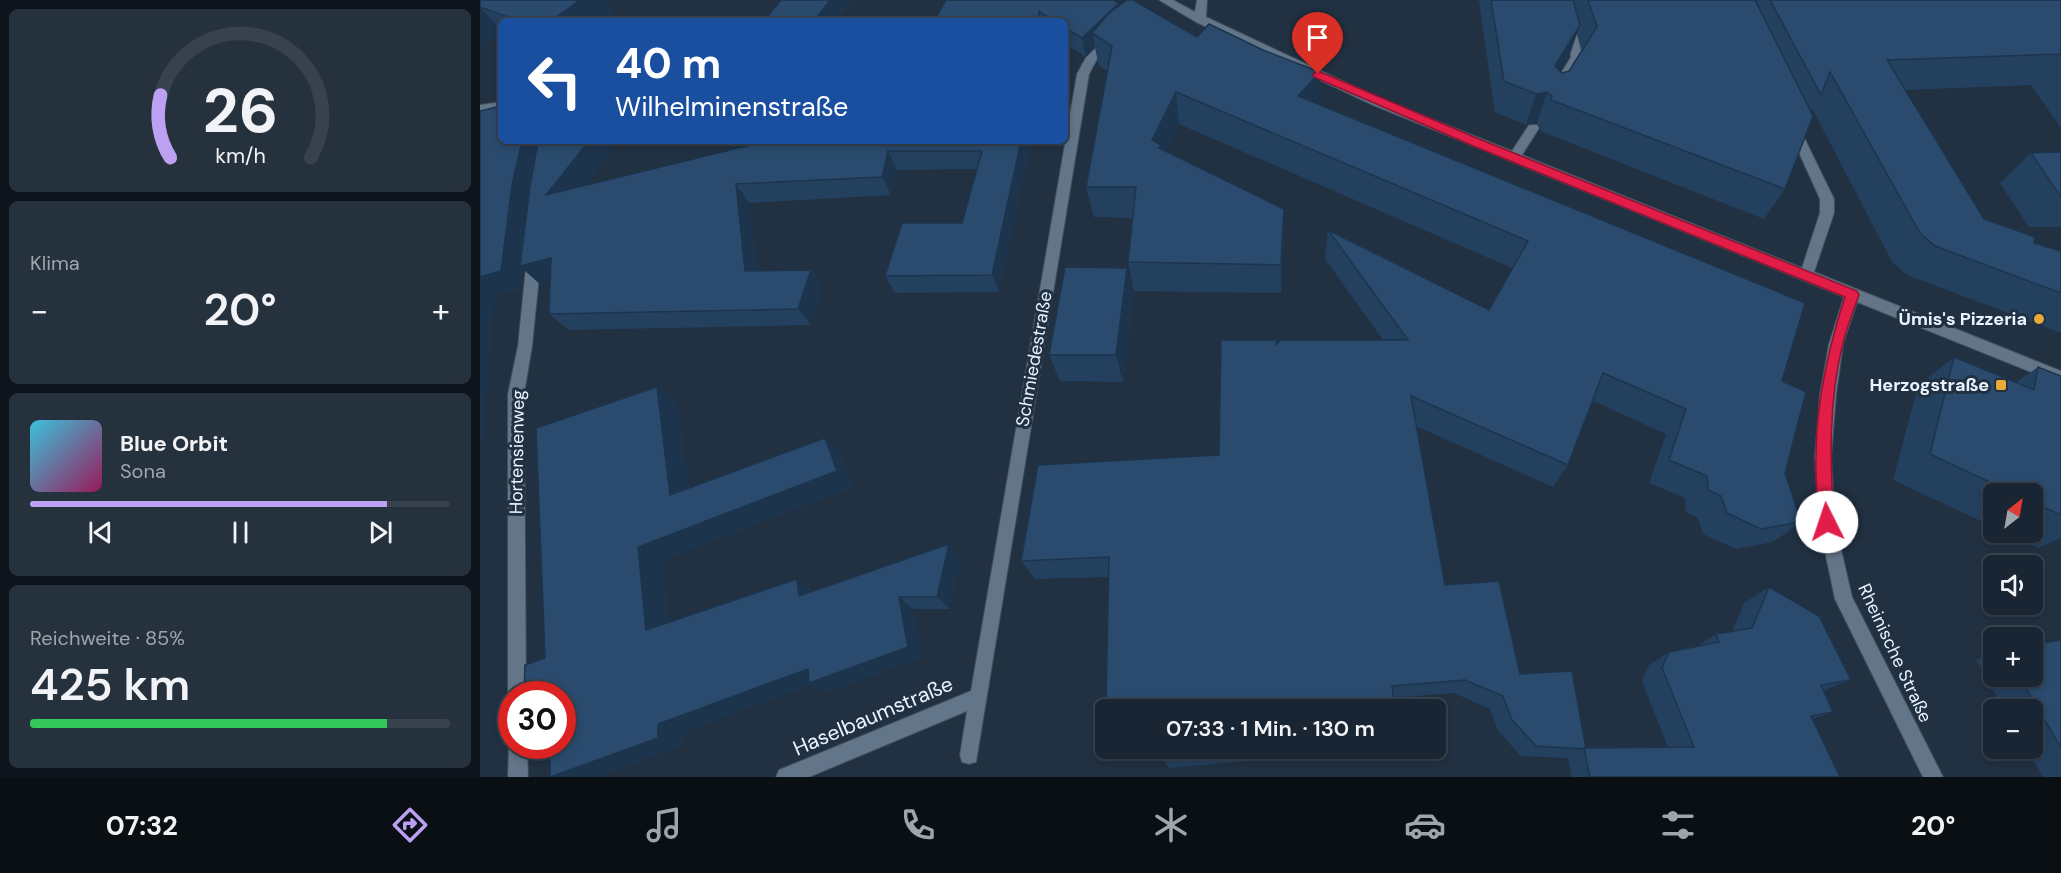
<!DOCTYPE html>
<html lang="de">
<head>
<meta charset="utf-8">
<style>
	:root { --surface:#192532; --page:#26313e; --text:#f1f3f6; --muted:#9fa5ac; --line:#37424d; --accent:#bca0f2 }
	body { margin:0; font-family:"DM Sans",sans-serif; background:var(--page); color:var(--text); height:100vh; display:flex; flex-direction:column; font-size:22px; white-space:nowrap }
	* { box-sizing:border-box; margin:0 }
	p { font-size:20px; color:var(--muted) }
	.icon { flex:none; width:33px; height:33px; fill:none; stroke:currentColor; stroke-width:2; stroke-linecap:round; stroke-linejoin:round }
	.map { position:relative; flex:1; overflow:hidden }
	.drawer { display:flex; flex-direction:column; gap:9px; padding:9px; background:#0e141c; width:480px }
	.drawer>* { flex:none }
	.guide { position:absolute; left:18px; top:18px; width:570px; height:126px; border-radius:9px; box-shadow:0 3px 9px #0003,0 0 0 2px var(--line); background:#1a4fa0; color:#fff; overflow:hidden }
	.needle { width:39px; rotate:31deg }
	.fabs { position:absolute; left:1503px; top:483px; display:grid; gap:12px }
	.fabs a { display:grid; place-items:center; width:60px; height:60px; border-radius:9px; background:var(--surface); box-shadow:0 3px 9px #0003,0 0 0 2px var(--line); font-size:30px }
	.speed { position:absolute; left:18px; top:681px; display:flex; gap:12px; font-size:30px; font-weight:700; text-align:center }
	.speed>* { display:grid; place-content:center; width:78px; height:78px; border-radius:50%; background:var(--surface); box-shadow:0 3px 9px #0003,0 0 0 2px var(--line); line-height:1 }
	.speed .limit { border:9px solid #d22; background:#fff; color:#111 }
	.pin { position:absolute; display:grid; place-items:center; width:51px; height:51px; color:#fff; margin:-62px -26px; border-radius:50% 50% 50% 0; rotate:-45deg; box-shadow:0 0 6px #0007 }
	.pin .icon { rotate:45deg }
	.me { position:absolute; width:66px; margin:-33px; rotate:356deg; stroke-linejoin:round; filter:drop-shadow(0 0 4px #0008) }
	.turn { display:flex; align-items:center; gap:21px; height:126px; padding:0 18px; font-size:27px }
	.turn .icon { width:78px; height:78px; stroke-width:2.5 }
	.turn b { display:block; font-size:42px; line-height:51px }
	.big { font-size:45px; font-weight:600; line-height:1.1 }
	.drawer .widget { flex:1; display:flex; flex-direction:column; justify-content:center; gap:9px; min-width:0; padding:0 21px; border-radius:9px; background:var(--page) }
	.drawer .dial { align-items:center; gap:0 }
	.dial svg { height:156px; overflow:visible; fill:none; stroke:var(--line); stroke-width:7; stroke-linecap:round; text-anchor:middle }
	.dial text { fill:var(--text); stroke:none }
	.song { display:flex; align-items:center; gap:18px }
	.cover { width:72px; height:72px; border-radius:9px; background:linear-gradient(135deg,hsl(190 70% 55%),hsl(330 70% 35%)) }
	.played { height:6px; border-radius:3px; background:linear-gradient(90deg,var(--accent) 85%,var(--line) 85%) }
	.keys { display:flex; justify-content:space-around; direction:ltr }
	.heat { display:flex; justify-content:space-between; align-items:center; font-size:33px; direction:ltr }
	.charge { height:9px; border-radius:4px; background:linear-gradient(90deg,#34c759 85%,var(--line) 0) }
	.trip { position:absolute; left:615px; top:699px; width:351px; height:60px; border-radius:9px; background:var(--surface); box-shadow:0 3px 9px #0003,0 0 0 2px var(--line); font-weight:600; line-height:60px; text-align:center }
	.menu { display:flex; height:96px; justify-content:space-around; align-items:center; background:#0a0f14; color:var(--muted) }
	.menu .icon { width:42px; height:42px }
	.menu .on { color:var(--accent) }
	.menu b { font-size:27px; color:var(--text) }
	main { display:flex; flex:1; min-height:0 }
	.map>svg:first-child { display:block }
</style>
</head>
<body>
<main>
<section class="drawer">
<div class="widget dial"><svg viewBox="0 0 100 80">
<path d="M14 69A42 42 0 1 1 86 69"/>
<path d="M14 69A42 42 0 0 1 9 37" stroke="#bca0f2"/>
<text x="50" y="56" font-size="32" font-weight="700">26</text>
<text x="50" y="72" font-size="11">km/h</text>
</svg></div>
<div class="widget"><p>Klima</p>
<div class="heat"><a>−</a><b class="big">20°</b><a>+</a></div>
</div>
<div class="widget">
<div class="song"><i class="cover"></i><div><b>Blue Orbit</b><p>Sona</p></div></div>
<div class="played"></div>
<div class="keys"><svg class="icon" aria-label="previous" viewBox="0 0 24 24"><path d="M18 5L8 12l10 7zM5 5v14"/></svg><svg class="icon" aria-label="pause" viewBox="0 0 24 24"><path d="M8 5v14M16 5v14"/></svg><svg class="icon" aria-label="next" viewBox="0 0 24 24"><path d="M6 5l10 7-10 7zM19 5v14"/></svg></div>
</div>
<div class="widget"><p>Reichweite · 85%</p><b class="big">425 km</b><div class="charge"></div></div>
</section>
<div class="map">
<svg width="1581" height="777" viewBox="0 0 1581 777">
	<rect width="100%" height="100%" fill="#213142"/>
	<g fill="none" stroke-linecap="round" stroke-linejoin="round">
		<defs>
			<g id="minor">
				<path d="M679 0H693L715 12 717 0H727L726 17 901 99 1032 151 1049 125H1057L1059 128 1042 155 1322 268 1340 213V199L1307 126 1309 123H1317L1354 199V213L1334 272 1581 371V384L1377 302 1363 344 1356 395 1351 457 1355 523 1372 597 1463 777H1443L1355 599 1339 523 1335 457 1340 395 1349 344 1364 297 893 105 716 22Z"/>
				<path d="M1077 0H1087L1103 57 1082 91 1078 92 1072 88 1091 57Z"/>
				<path d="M631 34 637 38 618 57 609 74 496 762 489 764 482 762 480 755 487 711 329 777H296L299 770 491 691 597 74 609 52Z"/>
				<path d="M21 102V110L0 113V105Z"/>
				<path d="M54 252 61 257 52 346 44 394 46 694H32V701L28 694V394L38 346 47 257Z"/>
				<path d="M31 739 32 746H47L48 777H28L29 746Z"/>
			</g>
		</defs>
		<use href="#minor" stroke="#404e5c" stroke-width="2"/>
		<use href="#minor" fill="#637589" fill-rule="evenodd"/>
	</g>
	<g fill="#24405f" fill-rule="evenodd">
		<path d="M0 0 135 15 126 21H21V33L0 48Z"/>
		<path d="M999 0H1581V128L1551 85 1426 90 1504 219 1554 243 1581 251V333L1427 275 1412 262 1332 108 1305 189 1284 219 1060 131 1061 127 1057 123 1046 125 1015 112ZM1097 32 1102 49 1089 71 1082 73 1080 71 1089 57Z"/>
		<path d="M639 3V6L717 37 838 104 1302 381 1305 473 1321 522 1293 542 1256 549 1223 534 1218 518 1206 512 1205 498 1169 483 1186 434 1113 401 1088 465 1073 487 936 426 965 585 1040 674 1106 748 1188 747 1162 681 1169 665 1189 652 1216 647 1236 634 1252 632 1264 603 1289 587 1371 680 1343 691 1353 712 1332 719 1360 777H1091L1088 758 1041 756 1018 731 1010 709 974 693 914 698 915 710H626L628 577 555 579 541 561 739 455 797 345 903 340 845 259 848 230 1009 310 1032 268 699 124 686 151 804 239 801 293 654 291 648 262 652 218 614 217 606 187 627 71 619 66 615 48 606 57 585 44V21H454Z"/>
		<path d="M21 141H139L105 186 287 141H551L519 292 415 293 405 276 482 223 497 169 417 170 411 195 269 203 277 271 331 270 343 287 331 325 89 330 69 314 70 281 60 284 43 269 41 289 15 295Z"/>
		<path d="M1581 152V227H1549L1520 183 1551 153Z"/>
		<path d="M654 296 643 382 580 381 569 355Z"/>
		<path d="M1474 357 1535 383 1558 367 1581 376V538L1558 548 1524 532H1552V494H1514V527L1413 480 1438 386Z"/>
		<path d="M177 387 197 405 209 488 345 438 361 455 373 487 182 560 189 623 317 579 333 591 481 558 470 609H433L442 657 348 692 332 684 203 732 204 745 117 777H70V750L51 746H82L65 658Z"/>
		<path d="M1581 640V777H1563L1546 748H1552V710H1524L1496 660 1514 653V676H1552Z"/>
		<path d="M682 748H910L689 768 683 759Z"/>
	</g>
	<g fill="#1d344d">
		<path d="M100 0H124L135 15 126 21H71Z"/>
		<path d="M350 0H373L358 21H334Z"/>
		<path d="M639 3 642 23 612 33 615 48 606 57 602 38Z"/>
		<path d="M0 7 21 31V33L0 48Z"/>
		<path d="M1100 25 1089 57 1067 92 1057 123 1046 125 1056 94Z"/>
		<path d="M840 72 838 104 818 96Z"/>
		<path d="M696 92 699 124 683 159 672 140Z"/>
		<path d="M42 141H63L71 258 90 276 60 284 43 269 41 289 15 295 0 465V277L32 185Z"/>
		<path d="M109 141H139L85 213 66 195Z"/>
		<path d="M541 141H551L519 292 512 275Z"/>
		<path d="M408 151 417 170 411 195 402 177Z"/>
		<path d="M256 184 269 203 279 288 265 271Z"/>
		<path d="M804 209V239L801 293V265Z"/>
		<path d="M647 268 654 296 643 382 636 355Z"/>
		<path d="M331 270 343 287 331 325 318 309Z"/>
		<path d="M177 387 197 405 212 510 190 495Z"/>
		<path d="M345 438 361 455 373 487 182 560 191 641 166 630 158 547Z"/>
		<path d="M469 544 481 558 470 609 457 597Z"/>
		<path d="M317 579 335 592 319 596Z"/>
		<path d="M419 597 433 609 442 657 348 692 332 684 203 732 204 745 117 777H70L178 724Z"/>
		<path d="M51 746H82L73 750Z"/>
	</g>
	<g fill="#2a4b6e" stroke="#1d344d" stroke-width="1.5">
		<path d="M0 0H100L71 21H39L0 7Z"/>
		<path d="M301 0H350L334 21H284Z"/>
		<path d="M466 0H633L639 3 602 38 585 28V21H574L559 11 558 21H454Z"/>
		<path d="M647 0H653L717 37 729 24 783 50 840 72 818 96 1325 303 1302 381 1326 392 1305 473 1321 522 1281 529 1247 513 1241 496 1228 490 1227 476 1189 460 1206 409 1123 373 1088 465 931 396 965 585 1019 581 1040 674 1092 671 1106 749 1056 746 1032 720 1023 696 985 680 912 686 915 710H682V704L626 709 629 557 541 561 558 465 739 455 741 340H797L796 345 800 340H928L848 230 1009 310 1048 241 696 92 672 140 681 145 679 148 804 209 801 265 648 262 656 187H606L632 46 612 33 629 13Z"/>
		<path d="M1011 0H1093L1100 25 1075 66 1082 73 1089 71 1117 27 1108 0H1275L1333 116 1305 189 1071 100 1072 96 1067 92 1056 94 1024 81Z"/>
		<path d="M1290 0H1581V55L1580 54 1407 60 1504 219 1555 237 1554 243 1581 251V293L1455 246 1440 233 1350 72 1341 95Z"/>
		<path d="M21 106V141H42L32 185 21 271 0 277V111Z"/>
		<path d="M58 141H109L66 195 287 141H541L512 275 405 276 422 223H482L502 151H408L402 177 256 184 265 271 331 270 318 309 69 314 71 258 40 266 50 186Z"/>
		<path d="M1581 152V197L1551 153Z"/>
		<path d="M585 267 647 268 636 355H569Z"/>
		<path d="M1474 357 1554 390 1558 367 1581 376V515L1552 502V494H1535L1450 454Z"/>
		<path d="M177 387 190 495 345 438 357 471 158 547 166 630 317 579 319 596 469 544 457 597H419L428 647 329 683 328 669 178 724V738L70 777V746H82V694H44L45 665 65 658 56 428Z"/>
		<path d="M1289 587 1339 616 1371 680 1341 685 1353 712 1331 716 1360 777H1110L1104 748 1214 747 1182 668 1189 652 1239 642 1236 634 1272 628Z"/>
		<path d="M1581 640V748L1539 676H1552V645Z"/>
		<path d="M682 748H801L683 759Z"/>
	</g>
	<path fill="#e11d48" stroke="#92132f" stroke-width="1.5" d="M838 71 999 139 1377 291 1379 295C1373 311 1367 327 1363 343 1348 402 1350 463 1354 522L1352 527 1347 529 1342 527 1339 522C1338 501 1335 479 1336 457 1336 402 1348 349 1365 297L991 145 834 77 833 74Z"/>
	<g fill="#e8ab37" stroke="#213142" stroke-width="2">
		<circle cx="1559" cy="319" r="6"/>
		<rect x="1515" y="379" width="12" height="12" rx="3"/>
	</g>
	<g text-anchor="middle" stroke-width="6" stroke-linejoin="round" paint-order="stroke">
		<g font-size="18" font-weight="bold" fill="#e9f4ff" stroke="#213142" text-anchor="end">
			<text x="1547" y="325">Ümis's Pizzeria</text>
			<text x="1509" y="391">Herzogstraße</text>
		</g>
		<g font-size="18" fill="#e9f4ff" stroke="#213142">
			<text transform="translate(554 359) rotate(-80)" y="6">Schmiedestraße</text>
			<text transform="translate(37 452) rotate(-89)" y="6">Hortensienweg</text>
			<text transform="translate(1415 653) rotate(65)" y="6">Rheinische Straße</text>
		</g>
		<g font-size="21" fill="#e9f4ff" stroke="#213142">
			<text transform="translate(393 716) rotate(-23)" y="7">Haselbaumstraße</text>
		</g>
	</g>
</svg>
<div class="fabs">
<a><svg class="needle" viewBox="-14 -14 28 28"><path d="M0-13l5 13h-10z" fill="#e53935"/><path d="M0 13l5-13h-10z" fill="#9fa5ac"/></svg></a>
<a><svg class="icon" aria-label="sound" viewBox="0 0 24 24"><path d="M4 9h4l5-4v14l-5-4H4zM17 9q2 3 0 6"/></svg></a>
<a>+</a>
<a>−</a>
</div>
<div class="speed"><div class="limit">30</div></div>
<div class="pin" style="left:838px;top:74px;background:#d93025"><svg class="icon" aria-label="arrive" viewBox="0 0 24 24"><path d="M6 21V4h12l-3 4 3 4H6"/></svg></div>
<svg class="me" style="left:1347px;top:522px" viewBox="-20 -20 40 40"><circle r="19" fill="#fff"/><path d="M0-13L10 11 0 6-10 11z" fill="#e11d48"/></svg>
<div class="trip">07:33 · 1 Min. · 130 m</div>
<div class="guide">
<div class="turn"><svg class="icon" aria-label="left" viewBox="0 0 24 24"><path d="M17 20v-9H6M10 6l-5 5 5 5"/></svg><div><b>40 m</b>Wilhelminenstraße</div></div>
</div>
</div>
</main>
<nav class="menu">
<b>07:32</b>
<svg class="icon on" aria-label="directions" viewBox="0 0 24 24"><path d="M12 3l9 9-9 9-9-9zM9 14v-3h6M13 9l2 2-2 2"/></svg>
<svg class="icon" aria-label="music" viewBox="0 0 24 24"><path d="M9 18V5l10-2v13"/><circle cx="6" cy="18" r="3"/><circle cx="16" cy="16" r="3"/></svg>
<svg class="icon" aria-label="phone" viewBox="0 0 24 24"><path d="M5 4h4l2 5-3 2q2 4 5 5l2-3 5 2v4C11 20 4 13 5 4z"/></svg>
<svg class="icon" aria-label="climate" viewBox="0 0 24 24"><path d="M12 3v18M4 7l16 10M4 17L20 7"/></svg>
<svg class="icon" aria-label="car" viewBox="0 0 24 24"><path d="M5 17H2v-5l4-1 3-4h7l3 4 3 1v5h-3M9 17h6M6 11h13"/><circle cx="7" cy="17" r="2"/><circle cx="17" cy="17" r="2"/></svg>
<svg class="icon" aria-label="filters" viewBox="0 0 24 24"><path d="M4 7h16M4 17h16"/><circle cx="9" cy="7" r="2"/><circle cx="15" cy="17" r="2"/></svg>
<b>20°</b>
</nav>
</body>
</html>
